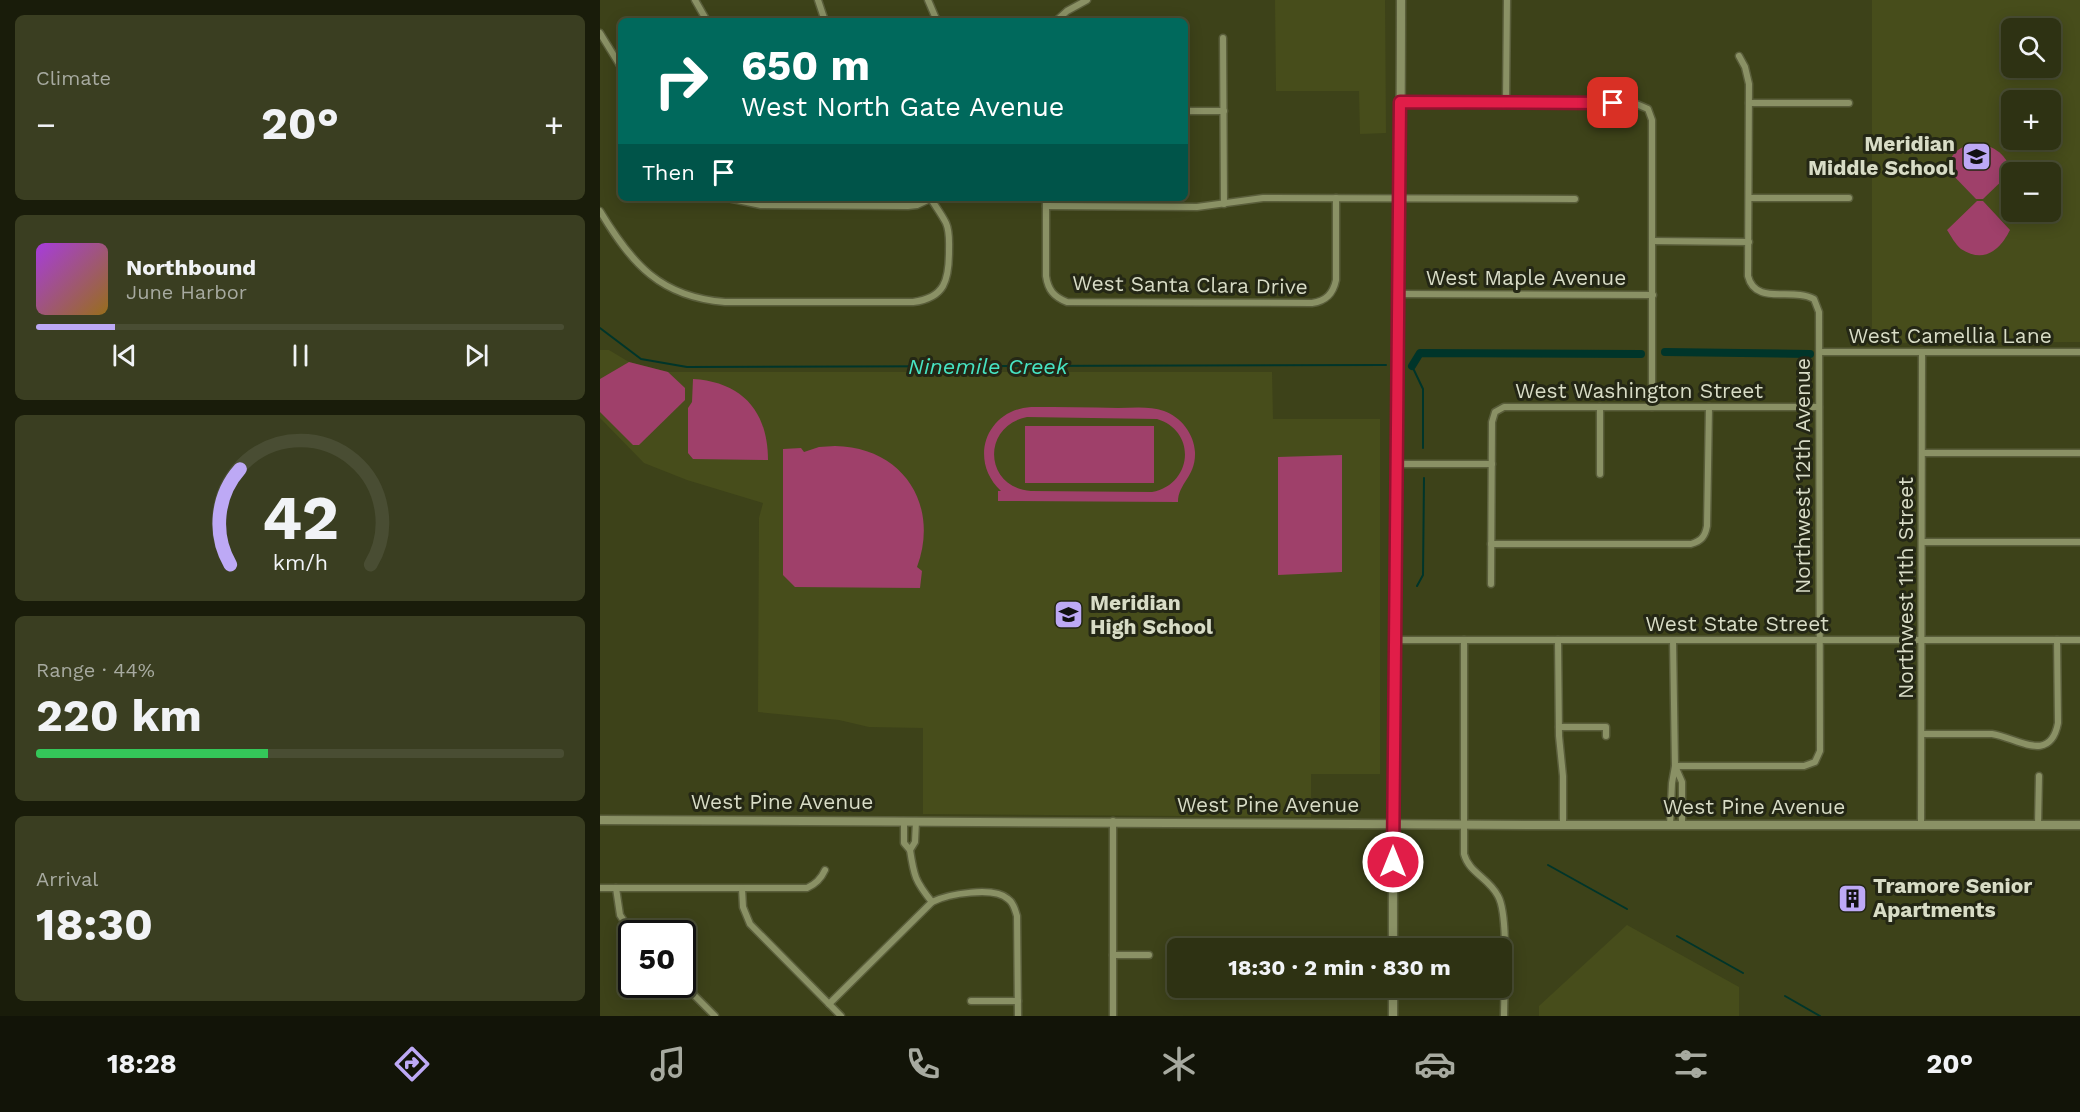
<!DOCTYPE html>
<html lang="en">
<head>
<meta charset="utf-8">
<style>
	:root { --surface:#2e3213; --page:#3a3e21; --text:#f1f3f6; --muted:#a7aaa0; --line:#494d33; --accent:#bda9f5 }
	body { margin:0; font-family:"Work Sans",sans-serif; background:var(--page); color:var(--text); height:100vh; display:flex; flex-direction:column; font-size:22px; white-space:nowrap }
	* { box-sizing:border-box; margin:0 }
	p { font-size:20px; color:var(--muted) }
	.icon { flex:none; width:33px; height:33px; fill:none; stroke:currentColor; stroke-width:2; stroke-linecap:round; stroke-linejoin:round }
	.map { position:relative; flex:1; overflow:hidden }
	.drawer { display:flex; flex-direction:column; gap:15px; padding:15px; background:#191c0a; width:600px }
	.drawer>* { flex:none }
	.hud { position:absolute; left:18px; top:18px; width:570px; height:183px; border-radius:9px; box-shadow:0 3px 15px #0003,0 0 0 2px var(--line); background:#00695c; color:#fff; overflow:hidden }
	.controls { position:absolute; left:1401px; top:18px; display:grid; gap:12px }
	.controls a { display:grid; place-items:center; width:60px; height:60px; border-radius:9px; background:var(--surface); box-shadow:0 3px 15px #0003,0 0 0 2px var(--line); font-size:30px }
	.speed { position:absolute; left:18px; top:920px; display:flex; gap:12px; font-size:30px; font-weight:700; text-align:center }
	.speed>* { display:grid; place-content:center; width:78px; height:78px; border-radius:50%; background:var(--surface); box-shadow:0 3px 15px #0003,0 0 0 2px var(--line); line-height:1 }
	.speed .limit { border:3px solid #111; border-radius:9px; background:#fff; color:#111 }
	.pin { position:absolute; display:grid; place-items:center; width:51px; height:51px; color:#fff; margin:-26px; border-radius:12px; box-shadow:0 3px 9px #0006 }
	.me { position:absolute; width:66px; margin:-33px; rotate:0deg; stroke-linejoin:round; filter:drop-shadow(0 0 4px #0008) }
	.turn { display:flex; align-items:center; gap:21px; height:126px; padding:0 24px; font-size:27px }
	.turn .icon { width:78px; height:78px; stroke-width:2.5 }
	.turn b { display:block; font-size:42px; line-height:51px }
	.then { display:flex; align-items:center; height:57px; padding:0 24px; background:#0003; gap:12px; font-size:22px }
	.big { font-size:45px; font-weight:700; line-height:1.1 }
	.drawer .tile { flex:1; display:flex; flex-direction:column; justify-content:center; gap:9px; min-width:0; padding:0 21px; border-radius:9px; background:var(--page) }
	.drawer .dial { align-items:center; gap:0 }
	.dial svg { height:156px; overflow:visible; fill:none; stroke:var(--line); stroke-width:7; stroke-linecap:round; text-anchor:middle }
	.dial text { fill:var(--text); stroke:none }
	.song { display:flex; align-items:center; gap:18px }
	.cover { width:72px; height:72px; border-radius:9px; background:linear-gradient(135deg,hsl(280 70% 55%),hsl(40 70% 35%)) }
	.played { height:6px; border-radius:3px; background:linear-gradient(90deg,var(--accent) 15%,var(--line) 15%) }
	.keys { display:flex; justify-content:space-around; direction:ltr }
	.heat { display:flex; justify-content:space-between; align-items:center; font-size:33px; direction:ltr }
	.charge { height:9px; border-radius:4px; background:linear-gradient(90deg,#34c759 44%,var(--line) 0) }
	.trip { position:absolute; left:567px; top:938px; width:345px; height:60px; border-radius:9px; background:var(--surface); box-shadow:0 3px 15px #0003,0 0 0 2px var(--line); font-weight:700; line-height:60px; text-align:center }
	.menu { display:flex; height:96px; justify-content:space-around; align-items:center; background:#121408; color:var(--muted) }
	.menu .icon { width:42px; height:42px }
	.menu .current { color:var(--accent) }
	.menu b { font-size:27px; color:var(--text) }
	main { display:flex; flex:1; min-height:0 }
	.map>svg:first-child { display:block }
</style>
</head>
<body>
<main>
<section class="drawer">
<div class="tile"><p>Climate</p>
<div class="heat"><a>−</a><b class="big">20°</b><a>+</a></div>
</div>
<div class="tile">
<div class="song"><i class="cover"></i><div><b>Northbound</b><p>June Harbor</p></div></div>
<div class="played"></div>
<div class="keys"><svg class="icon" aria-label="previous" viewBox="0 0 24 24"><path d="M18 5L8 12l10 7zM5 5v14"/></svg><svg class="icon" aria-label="pause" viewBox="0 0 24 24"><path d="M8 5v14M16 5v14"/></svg><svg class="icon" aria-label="next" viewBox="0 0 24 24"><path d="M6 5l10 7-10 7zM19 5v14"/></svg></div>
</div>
<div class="tile dial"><svg viewBox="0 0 100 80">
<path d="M14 69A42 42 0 1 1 86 69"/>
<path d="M14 69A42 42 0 0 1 19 20" stroke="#bda9f5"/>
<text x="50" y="56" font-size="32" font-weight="700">42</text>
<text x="50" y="72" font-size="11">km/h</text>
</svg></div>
<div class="tile"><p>Range · 44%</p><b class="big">220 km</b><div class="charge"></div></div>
<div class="tile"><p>Arrival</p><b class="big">18:30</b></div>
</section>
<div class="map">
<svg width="1480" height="1016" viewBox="0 0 1480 1016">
	<rect width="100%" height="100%" fill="#3d4219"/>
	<g fill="#474d1b" fill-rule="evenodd">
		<path d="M675 0H785L786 133 760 134 759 91H676Z"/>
		<path d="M1272 0H1480V342L1272 343ZM1412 28H1450V68H1412ZM1412 100H1450V140H1412ZM1412 172H1450V212H1412Z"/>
		<path d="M0 350H9L29 362 68 372H672L673 419H780V774H711V817L323 814V728L269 727 239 720 158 712 159 518 163 503 87 480 44 463 0 418Z"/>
		<path d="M1027 925 1139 987V1016H939V1006Z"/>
	</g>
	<g fill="#9f406a" fill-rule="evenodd">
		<path d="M1373 143C1393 145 1404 152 1412 171L1383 199H1376L1347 169C1351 153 1358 148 1373 143Z"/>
		<path d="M1377 201H1383L1410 230C1400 250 1384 264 1361 249 1355 244 1351 236 1347 230Z"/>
		<path d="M29 362 68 372 85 388V400L39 445H33L0 412V379Z"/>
		<path d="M93 379C142 382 168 411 168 460L93 459 88 453V408L92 402Z"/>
		<path d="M431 407C460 407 489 407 518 408 533 408 550 406 564 411 581 417 594 434 595 452 596 477 578 483 578 502L398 501V491H401C368 460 386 410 431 407ZM427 417 557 419C597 431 593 484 552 492L431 491C384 488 381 426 427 417Z"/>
		<rect x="425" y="426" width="129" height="57"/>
		<path d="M235 446C303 447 340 505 317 567L322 571 320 588 195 587 183 575V449L201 448 204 452 219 447Z"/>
		<path d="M742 455V572L678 575V457Z"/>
	</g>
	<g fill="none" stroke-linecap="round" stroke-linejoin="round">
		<g stroke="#00352a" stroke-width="2">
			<path d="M0 328 41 359 87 367 786 365"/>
			<path d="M812 366 823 389V448"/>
			<path d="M817 586 823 575 824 478"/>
			<path d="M948 865 1027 909"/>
			<path d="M1077 936 1143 973"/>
			<path d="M1185 996 1220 1016"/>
		</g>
		<g stroke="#00352a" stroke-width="8">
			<path d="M1065 352 1210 354"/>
			<path d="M812 366 820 353 1041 354"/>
		</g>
		<defs>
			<g id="street">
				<path d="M95 0 107 21"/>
				<path d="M218 0 225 21"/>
				<path d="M328 0 337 21"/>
				<path d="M456 21 467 11 487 0"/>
				<path d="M0 33 21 67"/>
				<path d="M623 38 624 204"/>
				<path d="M800 102 1034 103 1048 109 1052 120V407"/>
				<path d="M906 103 907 0"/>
				<path d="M1149 103H1249"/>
				<path d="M585 111H624"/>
				<path d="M128 198 161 205 308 206 317 205 332 198"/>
				<path d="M446 198V276C448 290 454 297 467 302L712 303C726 301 733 294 736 280V198"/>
				<path d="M1149 198H1249"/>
				<path d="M446 206 597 207 663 198 975 199"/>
				<path d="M0 211C32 264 60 297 125 302H313C345 298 349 280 349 251 349 242 350 232 346 223 342 215 336 207 331 199"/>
				<path d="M1053 241 1149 242"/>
				<path d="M800 294 1053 295"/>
				<path d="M1220 352H1480"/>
				<path d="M1323 453H1480"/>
				<path d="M797 464H892"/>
				<path d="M1000 474V407"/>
				<path d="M1323 542H1480"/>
				<path d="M891 544H1091C1101 541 1105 537 1107 526L1109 407"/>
				<path d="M891 584 892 422 895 412 904 407H1219"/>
				<path d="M793 640H1480"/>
				<path d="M864 640V854C869 873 889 878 898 896 909 915 904 990 904 1016"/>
				<path d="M958 640 959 736 963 776V825"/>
				<path d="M1073 641 1075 766H1204L1215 762 1220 751 1219 312 1214 299C1193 287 1155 306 1148 276L1149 84 1145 67 1139 56"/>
				<path d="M959 727H1006V736"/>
				<path d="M1322 734H1392C1416 737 1450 765 1458 723L1457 640"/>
				<path d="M304 821V843L310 850 315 842 316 821"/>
				<path d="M1070 825 1072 783 1075 766 1082 782V825"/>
				<path d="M1321 825 1322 352"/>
				<path d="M1438 825 1439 776"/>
				<path d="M310 850C314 876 315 881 332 902"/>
				<path d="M0 888H207C216 884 221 879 225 870"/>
				<path d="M16 888 20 915 32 933"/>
				<path d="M142 889 143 907 150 924 241 1016"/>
				<path d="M851 948 866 942H904"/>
				<path d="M513 955H549"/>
				<path d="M82 983 115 1016"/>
				<path d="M371 1001H418"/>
				<path d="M229 1004 332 902C348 894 394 886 408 899 414 903 415 910 417 916L418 1016"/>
				<path d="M513 1016V821"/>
			</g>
			<g id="secondary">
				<path d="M0 820 940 825H1480"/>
				<path d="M793 948C792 632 801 316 801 0"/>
				<path d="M793 987V1016"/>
			</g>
		</defs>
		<use href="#street" stroke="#5a5e3b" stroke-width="9"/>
		<use href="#secondary" stroke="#5a5e3b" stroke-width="11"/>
		<use href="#street" stroke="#8a9165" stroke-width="6"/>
		<use href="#secondary" stroke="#8a9165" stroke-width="8"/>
	</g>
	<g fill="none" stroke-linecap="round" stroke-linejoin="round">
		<defs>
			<path id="route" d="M793 862C793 609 800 356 800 102L1013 103"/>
		</defs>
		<use href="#route" stroke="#92132f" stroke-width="15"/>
		<use href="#route" stroke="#e11d48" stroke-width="10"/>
	</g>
	<defs>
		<symbol id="school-square" viewBox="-11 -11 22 22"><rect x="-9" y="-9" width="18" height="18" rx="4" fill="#bda9f5" stroke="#242715"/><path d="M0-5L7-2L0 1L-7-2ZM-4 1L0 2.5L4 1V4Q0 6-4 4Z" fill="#111"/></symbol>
		<symbol id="building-square" viewBox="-11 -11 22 22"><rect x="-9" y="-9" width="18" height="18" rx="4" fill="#bda9f5" stroke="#242715"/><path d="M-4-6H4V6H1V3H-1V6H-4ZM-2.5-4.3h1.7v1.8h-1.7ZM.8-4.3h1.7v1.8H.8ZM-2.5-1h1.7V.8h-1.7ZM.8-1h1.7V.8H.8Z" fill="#111"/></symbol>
	</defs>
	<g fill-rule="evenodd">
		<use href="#school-square" x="1360" y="140" width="33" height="33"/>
		<use href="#school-square" x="452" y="598" width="33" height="33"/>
		<use href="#building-square" x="1236" y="882" width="33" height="33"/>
	</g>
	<g text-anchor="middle" stroke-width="6" stroke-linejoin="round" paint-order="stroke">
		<g font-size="21" font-weight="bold" fill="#d8dcc6" stroke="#242715" text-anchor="start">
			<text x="1355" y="151" text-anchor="end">Meridian<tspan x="1355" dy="24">Middle School</tspan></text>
			<text x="490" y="610">Meridian<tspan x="490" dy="24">High School</tspan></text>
			<text x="1273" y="893">Tramore Senior<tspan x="1273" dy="24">Apartments</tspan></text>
		</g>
		<g font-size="21" fill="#d8dcc6" stroke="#242715">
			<text x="926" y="285">West Maple Avenue</text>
			<text transform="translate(590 285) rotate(1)" y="7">West Santa Clara Drive</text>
			<text x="1350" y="343">West Camellia Lane</text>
			<text x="1039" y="398">West Washington Street</text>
			<text transform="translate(1203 476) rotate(-90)" y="7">Northwest 12th Avenue</text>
			<text transform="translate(1306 588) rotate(-90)" y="7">Northwest 11th Street</text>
			<text x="1137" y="631">West State Street</text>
			<text x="182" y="809">West Pine Avenue</text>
			<text x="668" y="812">West Pine Avenue</text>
			<text x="1154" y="814">West Pine Avenue</text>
		</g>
		<g font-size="22" font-style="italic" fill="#47e4c3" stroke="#242715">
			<text x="388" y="374">Ninemile Creek</text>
		</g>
	</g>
</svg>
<div class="controls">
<a><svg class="icon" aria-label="search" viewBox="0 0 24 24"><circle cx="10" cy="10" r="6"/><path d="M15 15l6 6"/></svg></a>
<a>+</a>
<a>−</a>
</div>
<div class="speed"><div class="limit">50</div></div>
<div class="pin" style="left:1013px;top:103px;background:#d93025"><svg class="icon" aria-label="arrive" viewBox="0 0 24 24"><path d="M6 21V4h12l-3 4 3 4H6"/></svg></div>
<svg class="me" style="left:793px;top:862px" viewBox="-20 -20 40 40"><circle r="17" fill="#e11d48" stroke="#fff" stroke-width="3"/><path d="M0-11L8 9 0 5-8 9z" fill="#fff"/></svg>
<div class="trip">18:30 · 2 min · 830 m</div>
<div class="hud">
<div class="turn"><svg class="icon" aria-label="right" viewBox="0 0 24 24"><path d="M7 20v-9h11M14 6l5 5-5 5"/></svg><div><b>650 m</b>West North Gate Avenue</div></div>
<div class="then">Then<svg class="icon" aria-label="arrive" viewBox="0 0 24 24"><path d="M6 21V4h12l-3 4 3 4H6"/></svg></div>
</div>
</div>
</main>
<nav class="menu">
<b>18:28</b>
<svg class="icon current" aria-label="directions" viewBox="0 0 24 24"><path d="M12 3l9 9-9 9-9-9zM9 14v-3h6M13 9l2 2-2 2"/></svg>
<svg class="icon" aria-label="music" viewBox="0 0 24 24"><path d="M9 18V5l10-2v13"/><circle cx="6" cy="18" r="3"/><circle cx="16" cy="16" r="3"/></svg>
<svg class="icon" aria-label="phone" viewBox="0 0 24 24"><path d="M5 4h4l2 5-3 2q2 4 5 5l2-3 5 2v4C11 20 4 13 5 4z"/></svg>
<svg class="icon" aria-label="climate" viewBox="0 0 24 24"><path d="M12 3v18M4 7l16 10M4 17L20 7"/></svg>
<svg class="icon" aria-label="car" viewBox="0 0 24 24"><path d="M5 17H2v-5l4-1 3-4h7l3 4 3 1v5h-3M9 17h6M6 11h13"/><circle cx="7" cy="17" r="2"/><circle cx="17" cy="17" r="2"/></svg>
<svg class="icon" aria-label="filters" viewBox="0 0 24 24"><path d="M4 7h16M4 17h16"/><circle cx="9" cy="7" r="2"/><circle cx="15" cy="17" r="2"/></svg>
<b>20°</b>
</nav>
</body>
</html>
